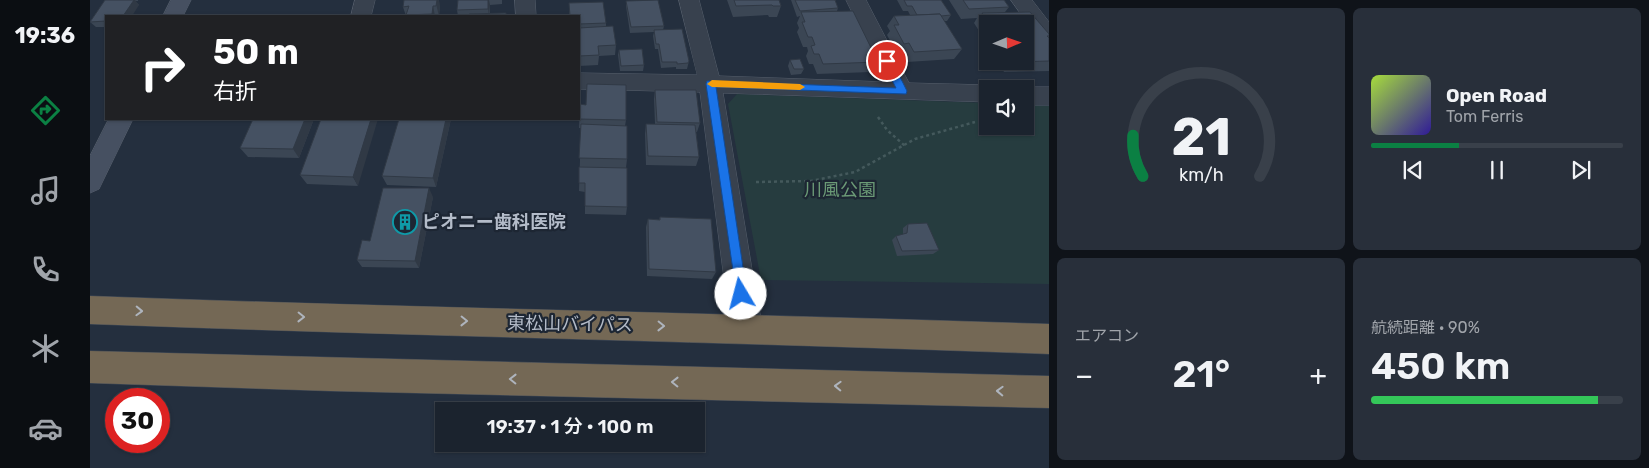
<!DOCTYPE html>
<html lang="ja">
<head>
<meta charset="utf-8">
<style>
	:root { --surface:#1b232e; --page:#282f3a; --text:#f1f3f6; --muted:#a0a4aa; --line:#39404a; --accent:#0b8043 }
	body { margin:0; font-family:Rubik,"Noto Sans JP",sans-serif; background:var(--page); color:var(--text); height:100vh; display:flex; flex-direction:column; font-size:19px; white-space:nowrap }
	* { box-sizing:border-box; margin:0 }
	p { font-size:16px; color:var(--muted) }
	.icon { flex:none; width:28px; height:28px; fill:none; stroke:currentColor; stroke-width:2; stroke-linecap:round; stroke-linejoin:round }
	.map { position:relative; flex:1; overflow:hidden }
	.side { display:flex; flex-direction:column; gap:8px; padding:8px; background:#0f1319; width:600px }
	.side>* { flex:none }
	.top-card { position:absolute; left:15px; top:15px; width:475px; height:105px; border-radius:0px; box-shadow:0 1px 4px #0004,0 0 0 1px var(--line); background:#202124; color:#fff; overflow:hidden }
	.needle { width:32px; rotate:88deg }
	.buttons { position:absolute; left:889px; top:15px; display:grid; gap:10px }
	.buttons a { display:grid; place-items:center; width:55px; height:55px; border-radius:0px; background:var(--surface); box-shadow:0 1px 4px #0004,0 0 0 1px var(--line); font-size:25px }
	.speed { position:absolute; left:15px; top:388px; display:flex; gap:10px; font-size:25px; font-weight:700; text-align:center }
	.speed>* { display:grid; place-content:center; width:65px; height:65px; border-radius:50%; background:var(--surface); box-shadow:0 1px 4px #0004,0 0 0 1px var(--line); line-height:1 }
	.speed .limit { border:8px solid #d22; background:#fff; color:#111 }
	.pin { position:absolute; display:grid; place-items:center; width:42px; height:42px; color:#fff; margin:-21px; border:2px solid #fff; border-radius:50%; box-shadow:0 1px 5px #0007 }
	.me { position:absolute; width:55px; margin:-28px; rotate:352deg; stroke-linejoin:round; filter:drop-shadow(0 0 4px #0008) }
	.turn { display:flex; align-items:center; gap:18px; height:105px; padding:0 25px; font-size:22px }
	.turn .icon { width:65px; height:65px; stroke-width:2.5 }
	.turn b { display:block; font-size:35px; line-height:42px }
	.big { font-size:38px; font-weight:600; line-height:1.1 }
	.side .card { flex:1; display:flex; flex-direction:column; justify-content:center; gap:8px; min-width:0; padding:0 18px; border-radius:8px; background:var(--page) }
	.side .dial { align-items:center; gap:0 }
	.dial svg { height:130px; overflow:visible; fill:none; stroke:var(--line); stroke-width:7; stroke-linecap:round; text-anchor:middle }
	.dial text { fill:var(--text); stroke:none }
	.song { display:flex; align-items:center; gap:15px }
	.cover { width:60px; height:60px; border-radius:8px; background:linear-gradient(135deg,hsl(80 70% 55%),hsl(250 70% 35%)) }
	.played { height:5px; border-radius:2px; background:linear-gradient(90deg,var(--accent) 35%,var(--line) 35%) }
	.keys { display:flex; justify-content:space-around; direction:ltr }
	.heat { display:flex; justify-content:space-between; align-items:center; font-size:28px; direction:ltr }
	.charge { height:8px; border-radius:4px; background:linear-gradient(90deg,#34c759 90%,var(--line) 0) }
	.side .tiles { flex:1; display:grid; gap:8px; grid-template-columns:repeat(2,1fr) }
	.trip { position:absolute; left:345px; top:402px; width:270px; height:50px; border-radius:0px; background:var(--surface); box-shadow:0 1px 4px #0004,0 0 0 1px var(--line); font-weight:600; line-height:50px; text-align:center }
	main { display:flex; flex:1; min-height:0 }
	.tabs { display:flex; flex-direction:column; width:90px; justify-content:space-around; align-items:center; background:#0b0e12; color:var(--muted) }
	.tabs .icon { width:35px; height:35px }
	.tabs .active { color:var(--accent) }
	.tabs b { font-size:22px; color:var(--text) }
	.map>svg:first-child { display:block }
</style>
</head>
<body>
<main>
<nav class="tabs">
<b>19:36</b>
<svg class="icon active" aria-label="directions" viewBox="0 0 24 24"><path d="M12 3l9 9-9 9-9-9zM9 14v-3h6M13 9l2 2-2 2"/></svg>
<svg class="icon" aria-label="music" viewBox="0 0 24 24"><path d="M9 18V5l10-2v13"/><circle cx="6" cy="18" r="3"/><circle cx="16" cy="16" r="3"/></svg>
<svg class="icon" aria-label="phone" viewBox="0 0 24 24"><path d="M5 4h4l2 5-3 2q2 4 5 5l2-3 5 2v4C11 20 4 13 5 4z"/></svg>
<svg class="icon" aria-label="climate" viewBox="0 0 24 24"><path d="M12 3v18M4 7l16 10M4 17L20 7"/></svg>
<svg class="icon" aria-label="car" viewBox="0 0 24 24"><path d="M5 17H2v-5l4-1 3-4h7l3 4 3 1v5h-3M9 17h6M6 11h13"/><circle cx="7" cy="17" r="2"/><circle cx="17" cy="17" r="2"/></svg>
</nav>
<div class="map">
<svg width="959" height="468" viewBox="0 0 959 468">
	<rect width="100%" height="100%" fill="#242f3e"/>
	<path fill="#263c3f" d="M647 94 897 103 898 126H935V105L959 106V284L671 280 638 104Z"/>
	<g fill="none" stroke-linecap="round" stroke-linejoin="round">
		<defs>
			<g id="street">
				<path d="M265 0H285L281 16H261Z"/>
				<path d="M425 0H445L446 16H426Z"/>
				<path d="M589 0H609L629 76 796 82 756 0H776L819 83 898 85 907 89H898V102L633 93 666 294 673 328 669 338 658 343 647 338 643 328 636 294 610 92 489 89V73L607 75Z"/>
				<path d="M921 0H942L959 22V44L951 42Z"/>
				<path d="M935 87H959V105H935V89H931Z"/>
			</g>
			<g id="secondary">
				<path d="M81 0H101L93 16H73Z"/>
				<path d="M19 119H43L9 189 0 193V156Z"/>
			</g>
			<g id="highway">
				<path d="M0 296C320 308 639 313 959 324V354C639 342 320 336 0 324Z"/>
				<path d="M0 351 959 376V408L240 391 0 383Z"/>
			</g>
		</defs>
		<use href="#street" stroke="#565f6c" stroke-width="1"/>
		<use href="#secondary" stroke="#565f6c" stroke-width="1"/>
		<use href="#highway" stroke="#434c59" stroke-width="1"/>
		<g stroke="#44595c" stroke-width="2.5" stroke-dasharray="3 3" stroke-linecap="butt">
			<path d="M788 117 797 130 815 146"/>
			<path d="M666 182 721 181 765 172 825 139 885 122"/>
		</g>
		<use href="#street" fill="#38414e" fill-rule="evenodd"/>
		<use href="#secondary" fill="#465061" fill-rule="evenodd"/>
		<use href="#highway" fill="#746855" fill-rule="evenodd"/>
	</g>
	<g fill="#3b4654">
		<path d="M15 0H48V1H45L49 5 16 16V27H6L0 22Z"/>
		<path d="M368 0H412V4L400 5V13L416 16H368L367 10Z"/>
		<path d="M637 0H689L691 6 687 17H679L678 15 643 17Z"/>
		<path d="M701 0H745L748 8 747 11 788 62 781 72 727 74 723 64H719L716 56 718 51 717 47H713L707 32 709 28 707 23 710 16 707 17Z"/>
		<path d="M807 0H851L861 15 857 21H854L872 49 864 59 817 62 812 53 807 54 797 35 800 31 797 26 804 16 820 15 818 11H813Z"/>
		<path d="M859 0H914L919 7 915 12 959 34V71L914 72 908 61H935V24H898V45L884 23 887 18 871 19Z"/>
		<path d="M536 1 574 26 573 30 599 61 597 69H586V67L571 68 568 49H565L563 36 564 32 540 33 536 6Z"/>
		<path d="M479 3 516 23V27L526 45 525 55 509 56 508 65 489 66V16H479Z"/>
		<path d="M350 5 349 16H316L313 7Z"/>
		<path d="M529 50 554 65 553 71H530L528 55Z"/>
		<path d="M700 60 714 69 711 74 701 75 698 66Z"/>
		<path d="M565 90 610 123 607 132H606L609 157 606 166 556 165 555 134 556 124H565L564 99Z"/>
		<path d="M490 104 536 120 535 126 537 159 536 168 537 207 536 215 495 214V192L489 191 491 128H489Z"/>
		<path d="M224 119 209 158 158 157 150 148Z"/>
		<path d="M231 119 268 186 217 184 210 175Z"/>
		<path d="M361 119 346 187 297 185 292 176Z"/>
		<path d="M343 197 329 268 272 267 267 260 280 241Z"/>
		<path d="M570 217 626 272 622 279 557 276 556 227 558 219 569 220Z"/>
		<path d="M818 224 849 250 843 254 807 256 802 240 806 236 813 235V228Z"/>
	</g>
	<g fill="#303945">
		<path d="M44 0H45L49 5 42 16H33Z"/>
		<path d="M345 0H349L350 5 349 16Z"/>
		<path d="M398 0H399L400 5 399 16 398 9Z"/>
		<path d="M343 6 345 16H343L342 14Z"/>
		<path d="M215 119H224L209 158 203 149Z"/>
		<path d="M281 119H288L268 186 263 177Z"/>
		<path d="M356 119H361L346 187 343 178Z"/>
		<path d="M339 188 343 197 329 268 325 261Z"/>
	</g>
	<g fill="#455162" stroke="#303945">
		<path d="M15 0H44L33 16H16V21L0 22Z"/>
		<path d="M314 0H347L346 6H343L342 14 316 15 319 6 313 7Z"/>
		<path d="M368 0H398V9L367 10Z"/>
		<path d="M568 0 574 26 541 27 536 1Z"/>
		<path d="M644 0H689L691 6H683L682 5 646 6Z"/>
		<path d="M705 0H745L748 8 710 11Z"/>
		<path d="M814 0H851L861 15 851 16 850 14 827 15 822 6H817Z"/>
		<path d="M873 0H914L919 7 879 9Z"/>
		<path d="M513 2 516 23 489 24V16H480L479 3Z"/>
		<path d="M763 11 788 62 733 64 729 54H724L721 46 725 45 722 37H718L712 22H715L711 12Z"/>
		<path d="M940 12 959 34V36H957L959 38V61L924 62 923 61H935V24H899L892 13Z"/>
		<path d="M416 13V16H378L379 14Z"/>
		<path d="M850 14 872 49 824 52 819 43 814 44 804 25H809L804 16Z"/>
		<path d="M523 26 526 45 508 46 509 55 489 56V28Z"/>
		<path d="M592 29 599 61 598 63 587 64V62H572L569 44H566L564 30Z"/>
		<path d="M552 49 554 65 531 66 529 50Z"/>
		<path d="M710 59 714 69H704L700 60Z"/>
		<path d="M497 84 536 85V120L489 119 490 104 496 105Z"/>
		<path d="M565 90H606L610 123 567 122Z"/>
		<path d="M163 119H215L203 149 150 148Z"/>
		<path d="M231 119H281L263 177 210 175Z"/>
		<path d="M309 119H356L343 178 292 176Z"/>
		<path d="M491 124 537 126V159L489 158Z"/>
		<path d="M556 124 605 125 609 157 558 156Z"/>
		<path d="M489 167 537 168V207L495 206V183H489Z"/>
		<path d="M293 188H339L325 261 267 260 272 240 280 241Z"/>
		<path d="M570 217 621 219 626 272 559 269 558 219 570 220Z"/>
		<path d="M837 223 849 250 812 251 806 236 817 233 818 224Z"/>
	</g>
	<defs><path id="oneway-chevron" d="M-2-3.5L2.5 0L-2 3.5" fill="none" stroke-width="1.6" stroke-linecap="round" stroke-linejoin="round" transform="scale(1.25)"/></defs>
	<g stroke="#aeb4bd">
		<use href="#oneway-chevron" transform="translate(49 311) rotate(2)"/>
		<use href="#oneway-chevron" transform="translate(211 317) rotate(1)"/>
		<use href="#oneway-chevron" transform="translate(374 321) rotate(1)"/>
		<use href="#oneway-chevron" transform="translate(571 326) rotate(1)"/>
		<use href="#oneway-chevron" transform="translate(423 379) rotate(-179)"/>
		<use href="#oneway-chevron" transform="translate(585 382) rotate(-179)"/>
		<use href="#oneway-chevron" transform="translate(748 386) rotate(-178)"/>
		<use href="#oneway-chevron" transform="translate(910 391) rotate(-178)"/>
	</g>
	<path fill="#1a73e8" stroke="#114b97" d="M797 58 802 61 817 91 816 94 626 87 657 294 655 298 651 300 647 298 616 84 617 81 806 88 792 61Z"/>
	<path fill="#f59e0b" d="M622 80 710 84 715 87 710 90 622 87 617 84Z"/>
	<defs>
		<symbol id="building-ring" viewBox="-11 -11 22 22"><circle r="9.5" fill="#1d2633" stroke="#0f9aa8" stroke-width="1.5"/><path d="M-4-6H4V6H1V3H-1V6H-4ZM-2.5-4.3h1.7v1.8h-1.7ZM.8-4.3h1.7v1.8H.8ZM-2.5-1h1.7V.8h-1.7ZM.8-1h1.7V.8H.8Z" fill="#0f9aa8"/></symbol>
	</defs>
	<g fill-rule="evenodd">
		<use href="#building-ring" x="301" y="208" width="28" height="28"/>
	</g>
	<g text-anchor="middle" stroke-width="4.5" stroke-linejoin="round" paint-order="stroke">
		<g font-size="18" fill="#6b9a76" stroke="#1d2633">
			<text x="750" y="196">川風公園</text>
		</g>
		<g font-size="18" font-weight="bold" fill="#b4bcc9" stroke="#1d2633" text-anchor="start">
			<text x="332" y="228">ピオニー歯科医院</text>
		</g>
		<g font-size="18" fill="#b4bcc9" stroke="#1d2633">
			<text transform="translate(480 324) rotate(1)" y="6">東松山バイパス</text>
		</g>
	</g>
</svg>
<div class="buttons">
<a><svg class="needle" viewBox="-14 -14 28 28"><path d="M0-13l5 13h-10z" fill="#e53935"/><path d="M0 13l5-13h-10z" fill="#a0a4aa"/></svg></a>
<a><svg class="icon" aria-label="sound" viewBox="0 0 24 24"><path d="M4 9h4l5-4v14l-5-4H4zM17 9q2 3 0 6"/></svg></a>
</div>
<div class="speed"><div class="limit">30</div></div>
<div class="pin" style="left:797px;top:61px;background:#d93025"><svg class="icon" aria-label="arrive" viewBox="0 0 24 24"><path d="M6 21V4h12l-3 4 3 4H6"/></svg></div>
<svg class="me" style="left:651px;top:294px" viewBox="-20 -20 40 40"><circle r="19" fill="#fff"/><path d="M0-13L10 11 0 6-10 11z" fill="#1a73e8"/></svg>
<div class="trip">19:37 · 1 分 · 100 m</div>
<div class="top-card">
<div class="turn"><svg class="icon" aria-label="right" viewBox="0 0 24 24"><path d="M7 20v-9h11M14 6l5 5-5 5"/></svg><div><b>50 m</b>右折</div></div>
</div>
</div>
<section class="side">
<div class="tiles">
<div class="card dial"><svg viewBox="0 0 100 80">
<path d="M14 69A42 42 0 1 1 86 69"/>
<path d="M14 69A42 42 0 0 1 8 44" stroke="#0b8043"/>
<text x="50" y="56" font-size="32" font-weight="700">21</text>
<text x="50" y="72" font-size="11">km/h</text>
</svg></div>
<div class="card">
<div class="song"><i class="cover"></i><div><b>Open Road</b><p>Tom Ferris</p></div></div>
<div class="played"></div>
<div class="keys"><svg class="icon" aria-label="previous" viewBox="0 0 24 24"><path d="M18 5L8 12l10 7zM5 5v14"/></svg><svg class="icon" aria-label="pause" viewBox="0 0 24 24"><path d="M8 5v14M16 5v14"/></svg><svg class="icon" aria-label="next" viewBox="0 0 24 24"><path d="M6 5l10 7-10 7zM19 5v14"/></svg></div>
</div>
<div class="card"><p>エアコン</p>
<div class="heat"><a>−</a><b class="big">21°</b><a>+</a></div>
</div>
<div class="card"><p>航続距離 · 90%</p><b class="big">450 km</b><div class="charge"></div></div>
</div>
</section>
</main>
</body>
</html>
